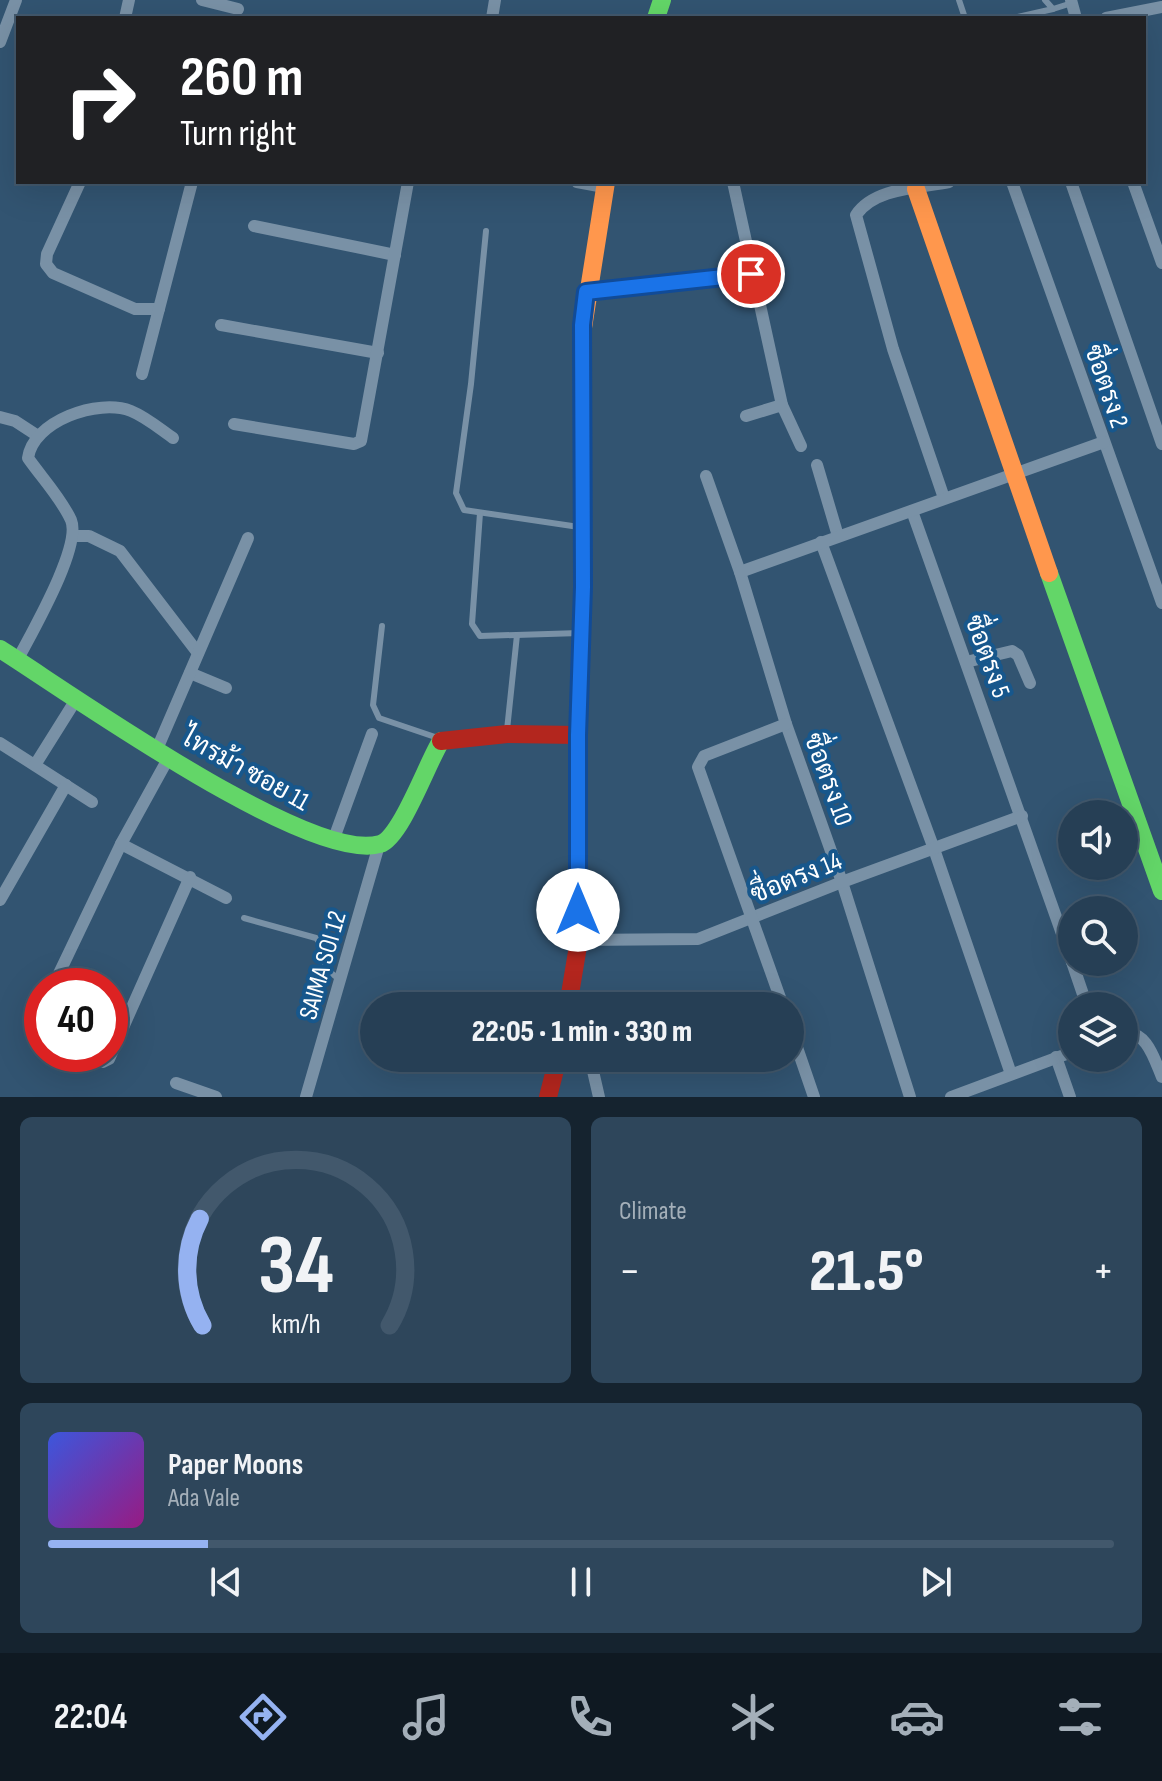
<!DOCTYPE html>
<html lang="en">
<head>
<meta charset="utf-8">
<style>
	:root { --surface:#263f55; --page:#2e465b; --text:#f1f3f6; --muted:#a4afb9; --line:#42586c; --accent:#95b2f1 }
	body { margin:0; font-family:"Sofia Sans Condensed",Sarabun,sans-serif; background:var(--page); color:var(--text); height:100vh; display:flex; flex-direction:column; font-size:30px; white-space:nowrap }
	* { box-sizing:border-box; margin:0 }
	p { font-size:26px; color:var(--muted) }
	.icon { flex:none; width:44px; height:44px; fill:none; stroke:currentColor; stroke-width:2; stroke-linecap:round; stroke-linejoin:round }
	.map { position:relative; height:1097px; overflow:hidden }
	.side { display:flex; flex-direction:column; gap:20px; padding:20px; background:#15232f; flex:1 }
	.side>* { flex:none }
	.top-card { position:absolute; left:16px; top:16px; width:1130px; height:168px; border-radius:0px; box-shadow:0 8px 32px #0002,0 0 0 2px var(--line); background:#202124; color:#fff; overflow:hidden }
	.controls { position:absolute; left:1058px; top:800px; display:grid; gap:16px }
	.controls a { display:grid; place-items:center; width:80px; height:80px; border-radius:50%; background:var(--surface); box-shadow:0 8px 32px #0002,0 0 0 2px var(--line); font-size:40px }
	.speed { position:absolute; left:24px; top:968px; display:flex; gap:16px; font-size:40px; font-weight:700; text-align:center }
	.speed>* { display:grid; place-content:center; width:104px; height:104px; border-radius:50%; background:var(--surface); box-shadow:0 8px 32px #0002,0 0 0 2px var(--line); line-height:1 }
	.speed .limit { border:12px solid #d22; background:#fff; color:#111 }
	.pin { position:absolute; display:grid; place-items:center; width:68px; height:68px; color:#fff; margin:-34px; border:4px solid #fff; border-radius:50%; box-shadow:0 2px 8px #0007 }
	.me { position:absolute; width:88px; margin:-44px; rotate:0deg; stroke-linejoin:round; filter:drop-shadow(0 0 6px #0008) }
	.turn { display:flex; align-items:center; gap:28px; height:168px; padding:0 32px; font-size:36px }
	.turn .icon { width:104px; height:104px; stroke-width:2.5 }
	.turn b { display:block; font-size:56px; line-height:68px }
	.big { font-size:60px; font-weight:800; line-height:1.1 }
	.side .tile { flex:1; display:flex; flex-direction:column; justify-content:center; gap:12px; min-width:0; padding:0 28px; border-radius:12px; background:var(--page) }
	.side .dial { align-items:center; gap:0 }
	.dial svg { height:208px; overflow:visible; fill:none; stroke:var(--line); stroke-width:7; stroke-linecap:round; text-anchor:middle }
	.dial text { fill:var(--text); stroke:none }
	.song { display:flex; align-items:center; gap:24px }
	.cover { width:96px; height:96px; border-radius:12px; background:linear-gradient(135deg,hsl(230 70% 55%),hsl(310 70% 35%)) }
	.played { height:8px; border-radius:4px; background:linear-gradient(90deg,var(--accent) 15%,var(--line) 15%) }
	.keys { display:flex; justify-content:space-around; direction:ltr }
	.heat { display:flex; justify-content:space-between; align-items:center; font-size:44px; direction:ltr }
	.side .tiles { flex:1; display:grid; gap:20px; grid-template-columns:1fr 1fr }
	.tile:last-child { grid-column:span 2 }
	.trip { position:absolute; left:360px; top:992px; width:444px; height:80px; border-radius:40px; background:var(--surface); box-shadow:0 8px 32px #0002,0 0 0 2px var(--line); font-weight:800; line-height:80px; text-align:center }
	.dock { display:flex; height:128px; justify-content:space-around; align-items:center; background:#0f1922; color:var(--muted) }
	.dock .icon { width:56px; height:56px }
	.dock .on { color:var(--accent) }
	.dock b { font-size:36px; color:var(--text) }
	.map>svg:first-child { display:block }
</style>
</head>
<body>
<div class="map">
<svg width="1162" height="1097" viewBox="0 0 1162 1097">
	<rect width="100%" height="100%" fill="#325471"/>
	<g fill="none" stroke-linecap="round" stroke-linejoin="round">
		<g stroke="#7991a6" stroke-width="6">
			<path d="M959 0 965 18"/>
			<path d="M1045 0 1053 9 1072 3"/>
			<path d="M1013 18 1053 9"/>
			<path d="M486 231 471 384 456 493 464 510 579 527"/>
			<path d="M480 513 472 624 480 636 580 633"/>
			<path d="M382 626 373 705 379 718 438 738"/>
			<path d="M507 730 517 635"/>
			<path d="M244 918 316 938 325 950V968L340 980"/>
		</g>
		<g stroke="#7991a6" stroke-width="12">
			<path d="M202 0 238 9"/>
			<path d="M1071 0 1076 18"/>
			<path d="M125 18 129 0"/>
			<path d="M492 18 495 0"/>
			<path d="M1106 18 1162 7"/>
			<path d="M0 42 16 0"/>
			<path d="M80 182 47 254 46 264 53 273 135 309H159"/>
			<path d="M577 182 604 187"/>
			<path d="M733 182 782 405"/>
			<path d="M1012 182 1162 603"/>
			<path d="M1071 182 1162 444"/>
			<path d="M1133 182 1162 263"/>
			<path d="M254 226 395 255"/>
			<path d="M586 292 751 274"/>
			<path d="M221 325 378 353"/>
			<path d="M142 374 192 182"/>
			<path d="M746 416 782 405 801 446"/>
			<path d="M0 417 15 421 38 436"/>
			<path d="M234 424 354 444 361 441 408 182"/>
			<path d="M817 465 838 536"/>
			<path d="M706 476 740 572 786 724 842 882 910 1097"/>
			<path d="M944 498 893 349 856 215C874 188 918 188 949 182"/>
			<path d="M912 511 1072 962"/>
			<path d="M74 536H89L120 551 198 653"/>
			<path d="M821 542 934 849 1011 1074"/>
			<path d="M740 572 1104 442"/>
			<path d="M18 659C32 632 82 546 71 520 61 498 42 478 28 458 33 421 98 398 131 411 146 417 160 429 173 438"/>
			<path d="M966 662 1012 651 1018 655 1030 683"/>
			<path d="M190 673 226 688"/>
			<path d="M0 743 92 802"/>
			<path d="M157 749 248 538"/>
			<path d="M35 765 77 698"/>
			<path d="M333 841 372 734"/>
			<path d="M121 844 226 898"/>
			<path d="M0 900 66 785"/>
			<path d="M579 940 698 939 842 882 1022 816"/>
			<path d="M1072 962 1087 1006"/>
			<path d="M53 986 121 844 169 757"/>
			<path d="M783 1006 698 767 704 756 786 724"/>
			<path d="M42 1010 34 1028 42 1035"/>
			<path d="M790 1027 814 1097"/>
			<path d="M1124 1035C1146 1028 1155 1061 1162 1077"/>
			<path d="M83 1054 103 1062 109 1059 190 877"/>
			<path d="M1056 1057 1070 1097"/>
			<path d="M590 1058 599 1097"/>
			<path d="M176 1083 216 1097"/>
			<path d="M306 1097 379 845"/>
			<path d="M951 1097 1072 1052"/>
		</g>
		<g stroke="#63d668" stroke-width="18">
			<path d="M656 18 662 0"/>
			<path d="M1049 573 1162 891"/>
			<path d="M0 649C67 691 310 865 380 844 401 838 428 761 441 741"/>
		</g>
		<g stroke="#ff974d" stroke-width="18">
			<path d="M916 189 1049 573"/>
			<path d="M582 334 606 182"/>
		</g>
		<g stroke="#b3261e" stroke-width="18">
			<path d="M441 741 507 734 578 735"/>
			<path d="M568 1006 579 940 578 735 583 587 582 334"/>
			<path d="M548 1097 558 1058"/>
		</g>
	</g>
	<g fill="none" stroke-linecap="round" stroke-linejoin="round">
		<defs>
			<path id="route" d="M578 910V735L583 587 582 325 586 292 751 274"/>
		</defs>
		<use href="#route" stroke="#114b97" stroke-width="20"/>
		<use href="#route" stroke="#1a73e8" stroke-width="14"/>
	</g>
	<g text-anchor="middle" stroke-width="8" stroke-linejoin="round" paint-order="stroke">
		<g font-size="26" fill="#fff" stroke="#17578c">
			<text transform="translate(1107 386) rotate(71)" y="9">ซื่อตรง 2</text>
			<text transform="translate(988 656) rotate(70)" y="9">ซื่อตรง 5</text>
			<text transform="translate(246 769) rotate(29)" y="9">ไทรม้า ซอย 11</text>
			<text transform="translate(829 779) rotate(70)" y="9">ซื่อตรง 10</text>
			<text transform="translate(796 877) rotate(-22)" y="9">ซื่อตรง 14</text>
			<text transform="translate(322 965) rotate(-74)" y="9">SAIMA SOI 12</text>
		</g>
	</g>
</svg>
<div class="controls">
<a><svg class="icon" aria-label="sound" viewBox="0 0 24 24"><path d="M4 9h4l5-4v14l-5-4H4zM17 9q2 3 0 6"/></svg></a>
<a><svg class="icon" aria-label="search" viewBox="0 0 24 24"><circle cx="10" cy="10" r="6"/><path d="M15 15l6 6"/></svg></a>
<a><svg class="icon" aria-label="layers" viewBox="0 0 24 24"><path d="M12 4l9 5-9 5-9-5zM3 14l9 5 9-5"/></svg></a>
</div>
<div class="speed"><div class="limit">40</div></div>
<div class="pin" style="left:751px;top:274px;background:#d93025"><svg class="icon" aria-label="arrive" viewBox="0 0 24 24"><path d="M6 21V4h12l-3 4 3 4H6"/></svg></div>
<svg class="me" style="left:578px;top:910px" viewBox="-20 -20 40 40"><circle r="19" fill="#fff"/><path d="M0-13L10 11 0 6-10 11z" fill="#1a73e8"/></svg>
<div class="trip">22:05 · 1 min · 330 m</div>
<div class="top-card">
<div class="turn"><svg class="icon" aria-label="right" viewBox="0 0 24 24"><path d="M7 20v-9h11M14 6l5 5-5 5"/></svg><div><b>260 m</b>Turn right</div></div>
</div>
</div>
<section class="side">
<div class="tiles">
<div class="tile dial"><svg viewBox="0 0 100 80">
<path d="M14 69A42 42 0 1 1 86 69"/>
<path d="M14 69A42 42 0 0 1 13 28" stroke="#95b2f1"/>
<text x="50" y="56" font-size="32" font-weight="700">34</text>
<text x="50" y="72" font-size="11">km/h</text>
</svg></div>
<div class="tile"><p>Climate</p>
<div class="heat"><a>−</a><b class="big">21.5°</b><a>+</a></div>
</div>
<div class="tile">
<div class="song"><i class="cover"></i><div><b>Paper Moons</b><p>Ada Vale</p></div></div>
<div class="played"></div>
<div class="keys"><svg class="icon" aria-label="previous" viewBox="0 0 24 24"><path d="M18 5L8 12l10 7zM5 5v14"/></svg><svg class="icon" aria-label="pause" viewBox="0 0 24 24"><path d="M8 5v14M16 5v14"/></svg><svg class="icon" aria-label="next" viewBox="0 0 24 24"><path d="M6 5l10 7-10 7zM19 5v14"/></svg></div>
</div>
</div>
</section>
<nav class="dock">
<b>22:04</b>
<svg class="icon on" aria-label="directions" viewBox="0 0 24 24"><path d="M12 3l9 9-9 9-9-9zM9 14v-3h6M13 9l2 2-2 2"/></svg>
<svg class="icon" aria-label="music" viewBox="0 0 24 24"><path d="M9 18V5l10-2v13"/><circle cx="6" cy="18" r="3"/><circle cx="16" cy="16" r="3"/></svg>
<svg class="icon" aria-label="phone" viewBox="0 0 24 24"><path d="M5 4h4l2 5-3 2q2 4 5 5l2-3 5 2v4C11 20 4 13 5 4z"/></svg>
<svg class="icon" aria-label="climate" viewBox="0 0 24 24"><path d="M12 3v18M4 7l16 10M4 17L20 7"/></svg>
<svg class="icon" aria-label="car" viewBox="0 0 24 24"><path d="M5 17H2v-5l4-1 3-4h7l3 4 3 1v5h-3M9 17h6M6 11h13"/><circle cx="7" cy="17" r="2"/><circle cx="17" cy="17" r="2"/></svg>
<svg class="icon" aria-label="filters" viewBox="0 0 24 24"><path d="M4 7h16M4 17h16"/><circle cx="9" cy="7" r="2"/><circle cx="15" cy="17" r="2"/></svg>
</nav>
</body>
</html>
